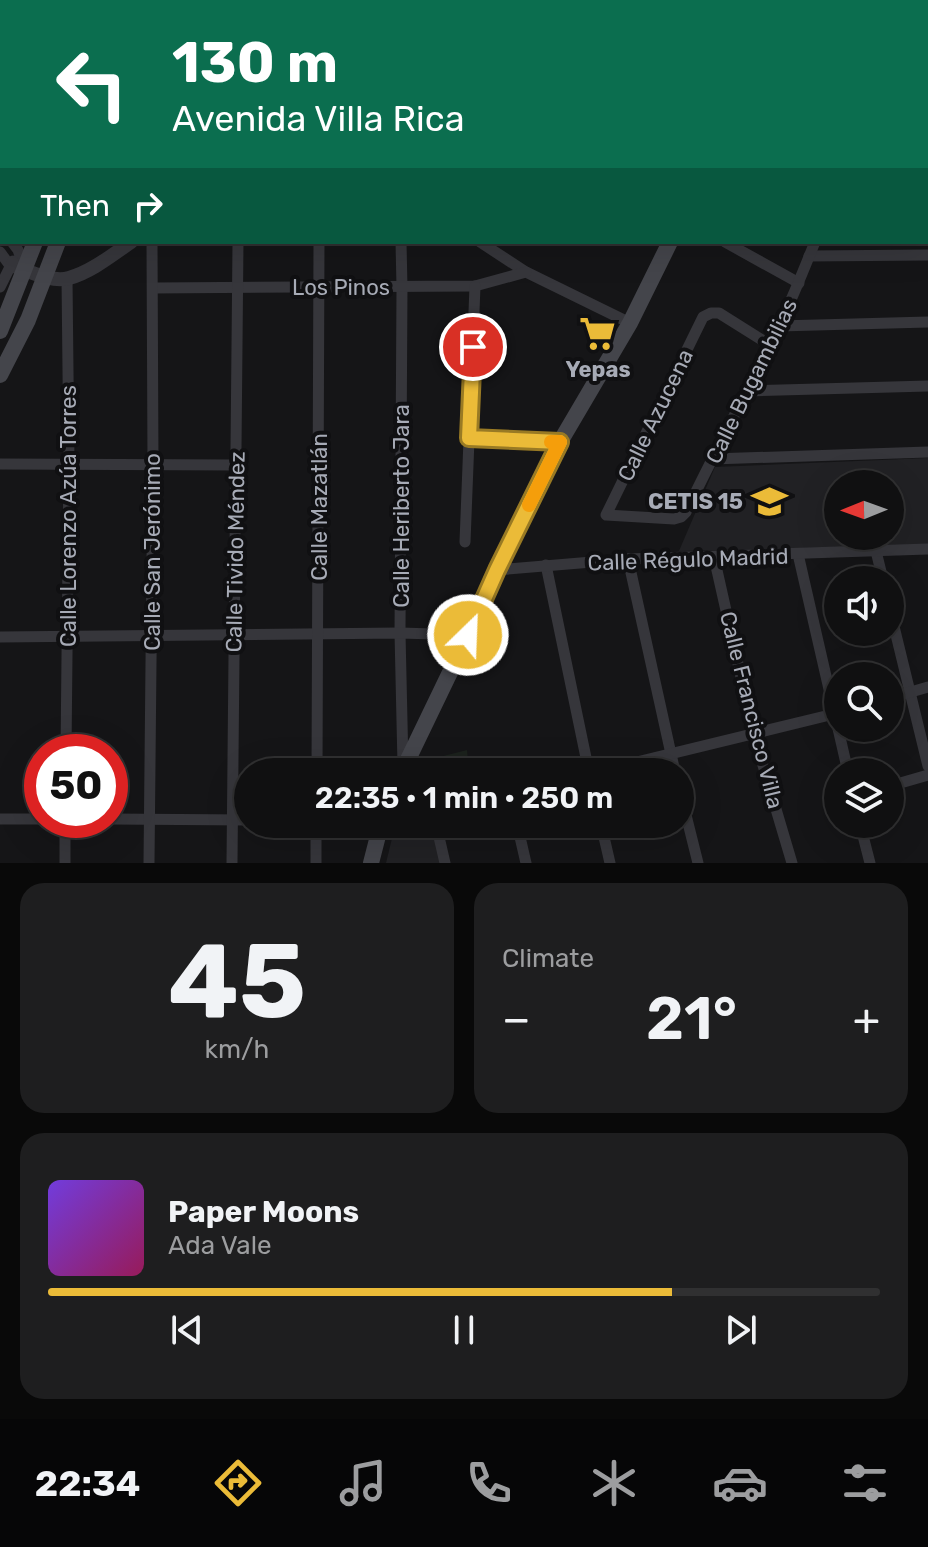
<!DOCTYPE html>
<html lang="en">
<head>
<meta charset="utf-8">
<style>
	:root { --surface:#101011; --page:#1e1e1f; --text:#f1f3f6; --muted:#9c9d9f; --line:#303031; --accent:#ebbb38 }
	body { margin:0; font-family:Rubik,sans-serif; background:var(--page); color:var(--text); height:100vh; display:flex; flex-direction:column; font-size:30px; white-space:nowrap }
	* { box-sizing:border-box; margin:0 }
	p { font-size:26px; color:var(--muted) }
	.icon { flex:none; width:44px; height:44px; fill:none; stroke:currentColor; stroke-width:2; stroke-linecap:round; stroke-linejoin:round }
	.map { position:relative; height:863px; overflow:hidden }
	.panel { display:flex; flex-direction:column; gap:20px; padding:20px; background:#090909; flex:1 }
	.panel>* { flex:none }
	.banner { position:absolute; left:0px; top:0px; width:928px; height:244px; box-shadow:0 8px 32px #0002,0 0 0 2px var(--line); background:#0b6e4f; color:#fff; overflow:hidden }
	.needle { width:52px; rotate:269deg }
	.fabs { position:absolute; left:824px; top:470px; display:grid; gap:16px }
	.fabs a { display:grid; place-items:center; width:80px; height:80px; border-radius:50%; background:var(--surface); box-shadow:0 8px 32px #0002,0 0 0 2px var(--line); font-size:40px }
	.speed { position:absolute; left:24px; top:734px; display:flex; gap:16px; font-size:40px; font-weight:700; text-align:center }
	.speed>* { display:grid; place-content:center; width:104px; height:104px; border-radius:50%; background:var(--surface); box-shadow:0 8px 32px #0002,0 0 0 2px var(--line); line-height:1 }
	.speed .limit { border:12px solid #d22; background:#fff; color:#111 }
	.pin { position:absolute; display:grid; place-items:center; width:68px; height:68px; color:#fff; margin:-34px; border:4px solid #fff; border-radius:50%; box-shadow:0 2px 8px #0007 }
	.me { position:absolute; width:88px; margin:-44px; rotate:24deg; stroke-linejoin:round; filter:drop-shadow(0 0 6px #0008) }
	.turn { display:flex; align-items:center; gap:28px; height:168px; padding:0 40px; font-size:36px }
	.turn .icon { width:104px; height:104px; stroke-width:2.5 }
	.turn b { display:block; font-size:56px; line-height:68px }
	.then { display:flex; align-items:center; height:76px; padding:0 40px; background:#0003; gap:16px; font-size:30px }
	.big { font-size:60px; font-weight:600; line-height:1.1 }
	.panel .card { flex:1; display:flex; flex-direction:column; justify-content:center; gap:12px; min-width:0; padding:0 28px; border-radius:24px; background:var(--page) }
	.panel .dial { align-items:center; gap:0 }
	.dial b { font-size:104px; line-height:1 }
	.song { display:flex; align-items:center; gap:24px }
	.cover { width:96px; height:96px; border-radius:12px; background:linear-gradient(135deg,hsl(260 70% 55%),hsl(330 70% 35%)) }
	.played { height:8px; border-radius:4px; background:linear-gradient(90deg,var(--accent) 75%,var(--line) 75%) }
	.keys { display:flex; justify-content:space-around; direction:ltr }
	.heat { display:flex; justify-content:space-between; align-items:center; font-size:44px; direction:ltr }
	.panel .tiles { flex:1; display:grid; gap:20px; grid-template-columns:1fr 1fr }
	.card:last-child { grid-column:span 2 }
	.trip { position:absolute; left:234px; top:758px; width:460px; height:80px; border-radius:40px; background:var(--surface); box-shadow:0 8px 32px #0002,0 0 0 2px var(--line); font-weight:600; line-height:80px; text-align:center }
	.tabs { display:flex; height:128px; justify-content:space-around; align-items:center; background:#060607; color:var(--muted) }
	.tabs .icon { width:56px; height:56px }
	.tabs .on { color:var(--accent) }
	.tabs b { font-size:36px; color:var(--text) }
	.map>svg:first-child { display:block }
</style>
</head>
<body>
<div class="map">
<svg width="928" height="863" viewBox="0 0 928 863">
	<rect width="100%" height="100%" fill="#151517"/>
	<g fill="#212124" fill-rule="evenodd">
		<path d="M928 458V545L679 551 715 467ZM838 484H890V536H838Z"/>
		<path d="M414 824H432L440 863H386L394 830Z"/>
	</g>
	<path fill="#1b211c" d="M467 750 469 772H421L420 762Z"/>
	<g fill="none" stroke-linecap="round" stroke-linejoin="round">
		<g stroke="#36363b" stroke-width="11">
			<path d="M62 0 64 2"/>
			<path d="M266 0 268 2"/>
			<path d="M351 0 352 2"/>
			<path d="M433 0 435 2"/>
			<path d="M518 0 520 2"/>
			<path d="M749 0 750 2"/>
			<path d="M105 2 106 0"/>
			<path d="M236 2 239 0"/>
			<path d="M784 2 786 0"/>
			<path d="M926 63 928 61"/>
			<path d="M0 106 2 104"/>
			<path d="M926 129 928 132"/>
			<path d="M926 184H928"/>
			<path d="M0 224 2 227"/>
			<path d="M401 242 402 287 400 633 403 765"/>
			<path d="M480 242 526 272 630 323"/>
			<path d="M725 242 799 283"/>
			<path d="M0 252 11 267 25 270 18 250 12 242"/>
			<path d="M809 256 928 255"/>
			<path d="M0 287 13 261"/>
			<path d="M153 288 475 286 526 272"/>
			<path d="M779 326 928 322"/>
			<path d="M770 345 719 313H711L703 317 606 515 674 519 681 517 686 512C716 450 748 390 778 328 792 300 803 271 815 242"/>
			<path d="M747 391 928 386"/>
			<path d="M469 438 560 442"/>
			<path d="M712 459 928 452"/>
			<path d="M0 464 236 465"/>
			<path d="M465 542 475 286"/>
			<path d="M876 551 883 580"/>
			<path d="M798 554 848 772"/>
			<path d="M714 557 754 735 792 863"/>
			<path d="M628 559 675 772"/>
			<path d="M546 565 589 772"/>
			<path d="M497 570 628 559 928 549"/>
			<path d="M890 610 928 766"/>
			<path d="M0 637 400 633 468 635"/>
			<path d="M890 698 928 687"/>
			<path d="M66 752 69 463 67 279"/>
			<path d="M317 772 319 242"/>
			<path d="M596 772 838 713"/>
			<path d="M890 786 928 775"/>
			<path d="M680 791 698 863"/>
			<path d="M0 819H42"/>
			<path d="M110 819 248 820"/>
			<path d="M436 824 445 863"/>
			<path d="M517 824 526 863"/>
			<path d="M601 824 610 863"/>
			<path d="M860 824 870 863"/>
			<path d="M65 863V820"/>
			<path d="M149 863 153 463 152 242"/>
			<path d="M232 863 238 242"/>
			<path d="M316 863V824"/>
		</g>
		<g stroke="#36363b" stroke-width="14">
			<path d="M468 2 471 0"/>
			<path d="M25 270C38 275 55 282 69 278 91 272 112 255 131 242"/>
		</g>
		<g stroke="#44454b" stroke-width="16">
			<path d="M122 2 123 0"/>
			<path d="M143 2V0"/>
			<path d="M890 2 893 0"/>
			<path d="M0 331 35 242"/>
			<path d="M0 375 28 320 58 242"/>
			<path d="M402 772 468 635 497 570 560 442 630 323 670 242"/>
			<path d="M371 863 381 824"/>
		</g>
	</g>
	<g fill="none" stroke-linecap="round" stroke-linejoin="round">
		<defs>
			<path id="route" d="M468 635 497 570 560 442 469 438 473 347"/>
		</defs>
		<use href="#route" stroke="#997a24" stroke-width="20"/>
		<use href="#route" stroke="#ebbb38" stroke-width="14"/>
		<path stroke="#f59e0b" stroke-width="14" d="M529 505 560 442H551"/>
	</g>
	<defs>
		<symbol id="supermarket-bare" viewBox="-9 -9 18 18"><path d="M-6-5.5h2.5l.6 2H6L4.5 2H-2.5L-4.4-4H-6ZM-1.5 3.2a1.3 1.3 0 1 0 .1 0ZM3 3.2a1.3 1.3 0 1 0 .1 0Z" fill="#ebbb38" stroke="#101012" stroke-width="2.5" paint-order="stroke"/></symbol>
		<symbol id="school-bare" viewBox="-9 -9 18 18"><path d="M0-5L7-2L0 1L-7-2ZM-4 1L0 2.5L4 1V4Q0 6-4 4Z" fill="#ebbb38" stroke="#101012" stroke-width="2.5" paint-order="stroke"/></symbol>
	</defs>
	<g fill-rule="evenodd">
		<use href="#supermarket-bare" x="572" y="308" width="51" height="51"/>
		<use href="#school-bare" x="744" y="476" width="51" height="51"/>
	</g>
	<g text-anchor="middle" stroke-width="8" stroke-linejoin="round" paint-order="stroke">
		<g font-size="22" fill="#a7abb6" stroke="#101012">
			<text x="341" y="295">Los Pinos</text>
			<text transform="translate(751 381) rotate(-64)" y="8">Calle Bugambilias</text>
			<text transform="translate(655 415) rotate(-64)" y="8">Calle Azucena</text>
			<text transform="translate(401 506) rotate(-90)" y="8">Calle Heriberto Jara</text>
			<text transform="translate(319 507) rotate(-90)" y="8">Calle Mazatlán</text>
			<text transform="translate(68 516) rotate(-90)" y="8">Calle Lorenzo Azúa Torres</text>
			<text transform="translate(152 552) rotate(-90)" y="8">Calle San Jerónimo</text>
			<text transform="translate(235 552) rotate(-89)" y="8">Calle Tivido Méndez</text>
			<text transform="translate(688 559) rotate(-2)" y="8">Calle Régulo Madrid</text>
			<text transform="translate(752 710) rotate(76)" y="8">Calle Francisco Villa</text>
		</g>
		<g font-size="22" font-weight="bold" fill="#a7abb6" stroke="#101012">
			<text x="598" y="377">Yepas</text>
			<text x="743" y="509" text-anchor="end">CETIS 15</text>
		</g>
	</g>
</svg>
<div class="fabs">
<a><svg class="needle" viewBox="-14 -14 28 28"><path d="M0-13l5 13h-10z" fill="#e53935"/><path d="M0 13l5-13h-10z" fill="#9c9d9f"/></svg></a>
<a><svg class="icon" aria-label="sound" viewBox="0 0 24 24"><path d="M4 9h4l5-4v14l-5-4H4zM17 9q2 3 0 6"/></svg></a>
<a><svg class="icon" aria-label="search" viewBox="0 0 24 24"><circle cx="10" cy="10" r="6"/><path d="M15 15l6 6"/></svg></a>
<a><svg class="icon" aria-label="layers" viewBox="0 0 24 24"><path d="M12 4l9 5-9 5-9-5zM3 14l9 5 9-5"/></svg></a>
</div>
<div class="speed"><div class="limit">50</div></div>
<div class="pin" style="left:473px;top:347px;background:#d93025"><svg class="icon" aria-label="arrive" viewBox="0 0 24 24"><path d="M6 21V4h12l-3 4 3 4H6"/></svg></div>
<svg class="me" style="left:468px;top:635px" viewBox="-20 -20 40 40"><circle r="17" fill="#ebbb38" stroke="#fff" stroke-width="3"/><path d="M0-11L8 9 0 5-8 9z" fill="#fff"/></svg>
<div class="trip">22:35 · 1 min · 250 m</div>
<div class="banner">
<div class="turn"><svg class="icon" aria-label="left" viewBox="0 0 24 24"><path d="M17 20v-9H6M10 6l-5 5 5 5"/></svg><div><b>130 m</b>Avenida Villa Rica</div></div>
<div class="then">Then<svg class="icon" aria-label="right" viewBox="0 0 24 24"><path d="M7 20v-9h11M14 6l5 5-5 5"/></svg></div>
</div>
</div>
<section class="panel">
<div class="tiles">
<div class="card dial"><b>45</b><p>km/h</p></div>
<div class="card"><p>Climate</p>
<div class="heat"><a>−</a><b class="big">21°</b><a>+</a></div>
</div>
<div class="card">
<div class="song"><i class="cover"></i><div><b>Paper Moons</b><p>Ada Vale</p></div></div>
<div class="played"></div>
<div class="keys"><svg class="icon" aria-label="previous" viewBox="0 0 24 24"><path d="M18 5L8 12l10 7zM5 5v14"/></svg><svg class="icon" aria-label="pause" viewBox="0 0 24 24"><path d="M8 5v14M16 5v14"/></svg><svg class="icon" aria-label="next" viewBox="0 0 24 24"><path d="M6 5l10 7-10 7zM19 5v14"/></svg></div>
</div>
</div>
</section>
<nav class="tabs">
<b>22:34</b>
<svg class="icon on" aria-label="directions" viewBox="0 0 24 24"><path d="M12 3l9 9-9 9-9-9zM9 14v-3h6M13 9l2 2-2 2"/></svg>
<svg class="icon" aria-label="music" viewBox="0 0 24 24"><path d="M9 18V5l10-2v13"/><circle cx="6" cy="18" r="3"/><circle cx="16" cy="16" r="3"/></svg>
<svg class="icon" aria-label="phone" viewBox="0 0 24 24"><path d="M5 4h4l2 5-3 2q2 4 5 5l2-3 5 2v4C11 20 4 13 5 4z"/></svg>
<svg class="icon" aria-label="climate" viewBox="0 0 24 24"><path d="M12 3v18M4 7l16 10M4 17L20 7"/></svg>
<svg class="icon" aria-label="car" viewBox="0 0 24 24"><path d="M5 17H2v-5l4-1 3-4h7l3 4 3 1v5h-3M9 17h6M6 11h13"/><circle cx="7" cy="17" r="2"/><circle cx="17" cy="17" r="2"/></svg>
<svg class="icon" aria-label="filters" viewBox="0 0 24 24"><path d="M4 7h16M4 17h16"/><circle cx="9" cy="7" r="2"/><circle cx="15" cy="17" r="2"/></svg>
</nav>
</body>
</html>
